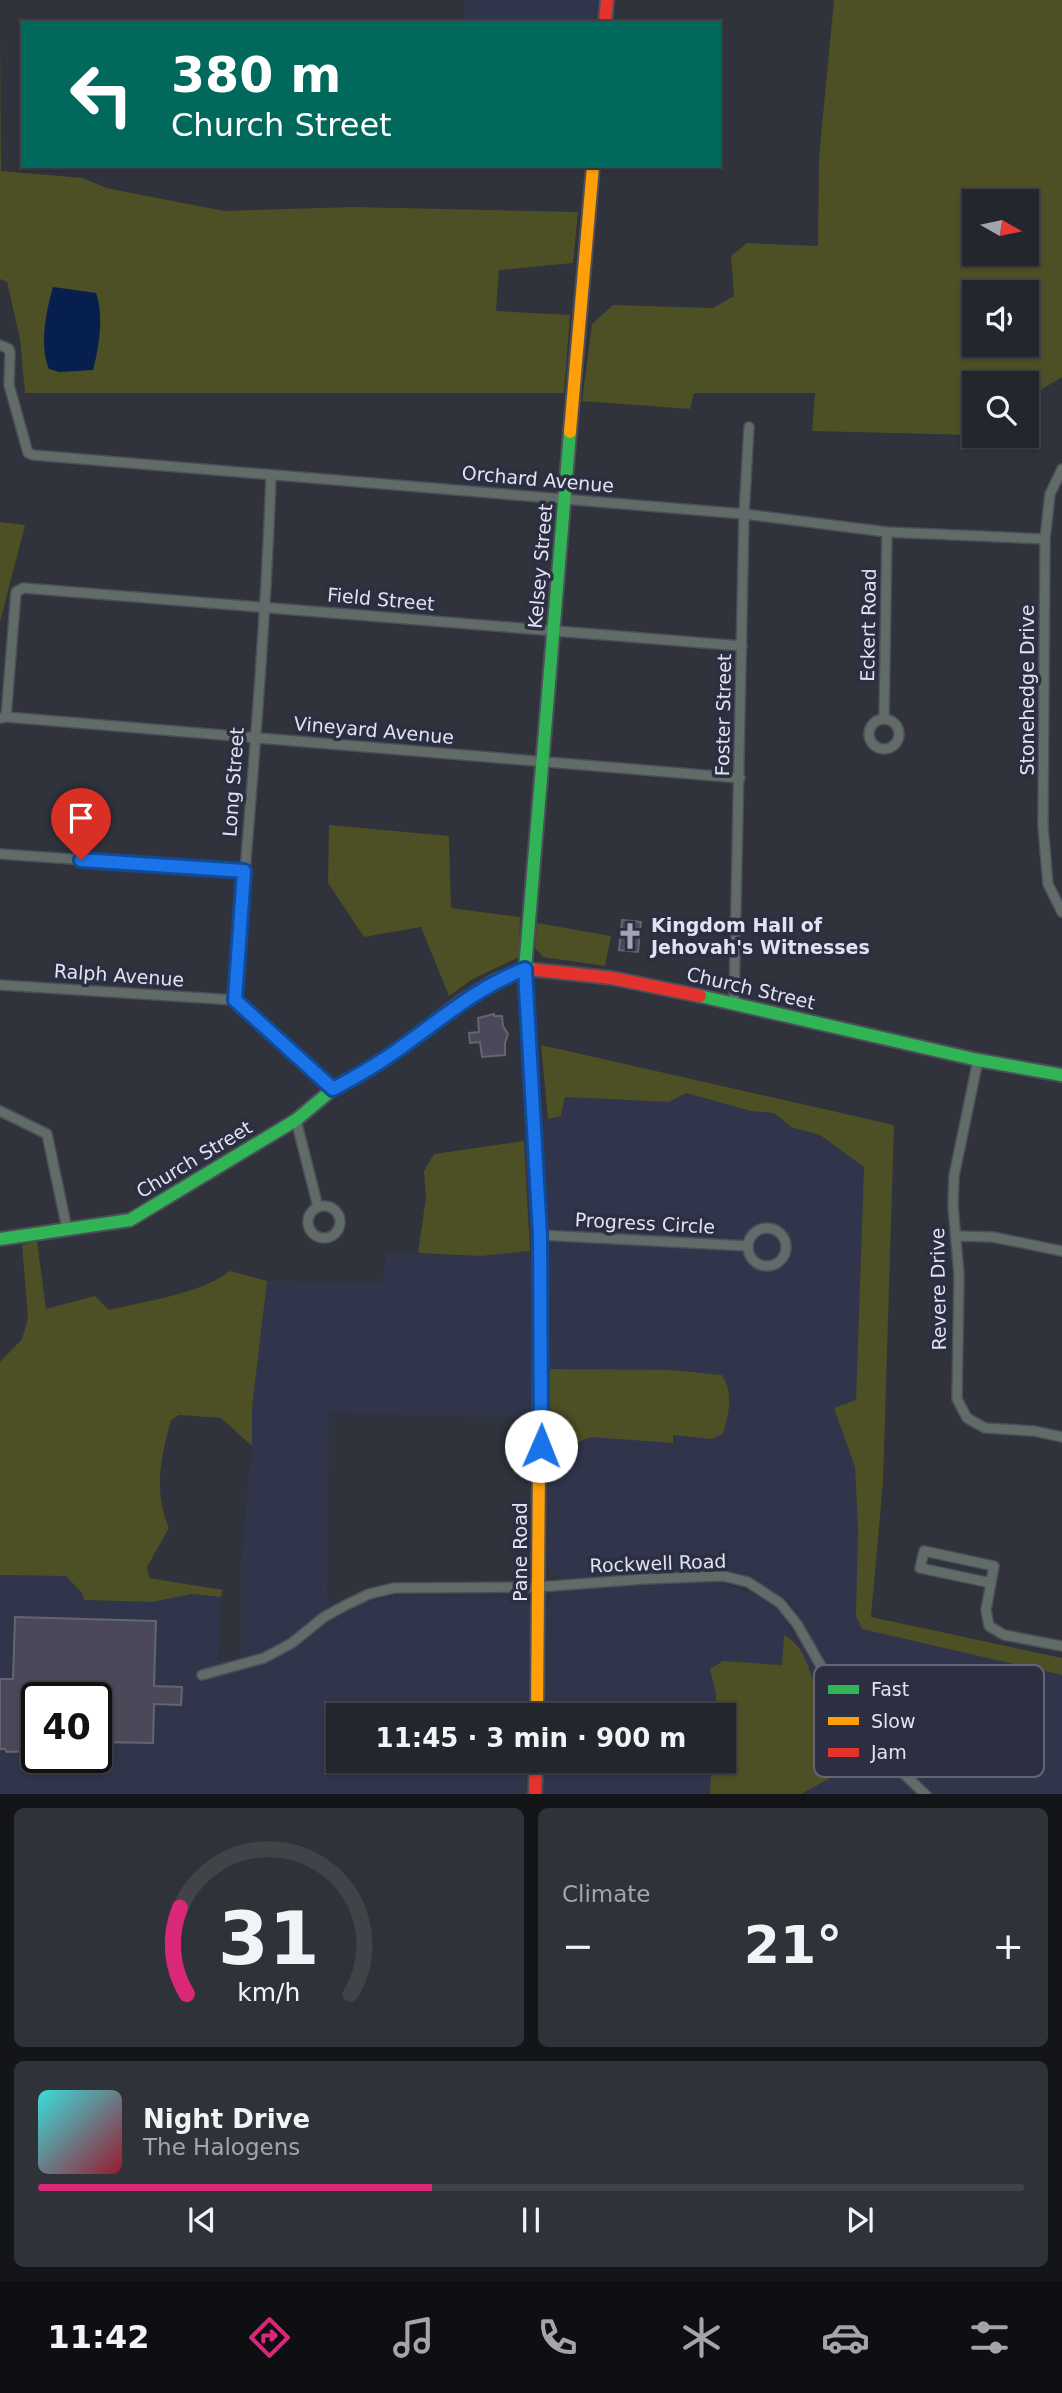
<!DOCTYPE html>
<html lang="en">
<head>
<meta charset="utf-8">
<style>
	:root { --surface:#24262d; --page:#303239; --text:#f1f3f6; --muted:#a3a5aa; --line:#414349; --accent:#db2777 }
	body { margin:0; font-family:"DejaVu Sans",sans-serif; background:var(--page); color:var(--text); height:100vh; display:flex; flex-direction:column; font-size:26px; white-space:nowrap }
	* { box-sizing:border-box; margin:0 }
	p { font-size:23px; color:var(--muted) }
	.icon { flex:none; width:38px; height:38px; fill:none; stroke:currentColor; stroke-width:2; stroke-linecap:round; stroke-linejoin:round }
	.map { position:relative; height:1794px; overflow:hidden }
	.details { display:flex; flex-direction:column; gap:14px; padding:14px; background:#141519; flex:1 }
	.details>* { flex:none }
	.top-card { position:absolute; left:21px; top:21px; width:700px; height:147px; border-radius:0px; box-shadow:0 2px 5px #0004,0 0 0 2px var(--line); background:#00695c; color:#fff; overflow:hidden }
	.needle { width:46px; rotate:99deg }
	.controls { position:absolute; left:962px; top:189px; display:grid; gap:14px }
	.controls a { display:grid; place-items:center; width:77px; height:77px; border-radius:0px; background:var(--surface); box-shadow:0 2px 5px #0004,0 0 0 2px var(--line); font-size:35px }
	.speed { position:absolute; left:21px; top:1682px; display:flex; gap:14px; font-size:35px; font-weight:700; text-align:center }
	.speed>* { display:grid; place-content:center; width:91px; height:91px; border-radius:50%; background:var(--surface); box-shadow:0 2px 5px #0004,0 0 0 2px var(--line); line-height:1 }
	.speed .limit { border:4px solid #111; border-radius:10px; background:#fff; color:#111 }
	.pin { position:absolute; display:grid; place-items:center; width:60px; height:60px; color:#fff; margin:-72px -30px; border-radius:50% 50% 50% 0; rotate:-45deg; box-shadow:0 0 7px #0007 }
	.pin .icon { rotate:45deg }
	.me { position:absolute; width:77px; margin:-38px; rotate:1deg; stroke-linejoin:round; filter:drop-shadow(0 0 5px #0008) }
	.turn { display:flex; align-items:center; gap:24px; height:147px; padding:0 35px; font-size:32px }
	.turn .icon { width:91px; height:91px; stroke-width:2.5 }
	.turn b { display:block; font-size:49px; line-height:60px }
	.big { font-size:52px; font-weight:600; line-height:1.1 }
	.details .card { flex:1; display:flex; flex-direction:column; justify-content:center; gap:10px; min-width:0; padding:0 24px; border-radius:10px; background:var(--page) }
	.details .dial { align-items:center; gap:0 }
	.dial svg { height:182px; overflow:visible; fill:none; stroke:var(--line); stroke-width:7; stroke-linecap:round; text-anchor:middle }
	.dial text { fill:var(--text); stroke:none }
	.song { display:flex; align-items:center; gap:21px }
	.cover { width:84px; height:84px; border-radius:10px; background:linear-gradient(135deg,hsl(180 70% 55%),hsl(350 70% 35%)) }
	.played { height:7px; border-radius:4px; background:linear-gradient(90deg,var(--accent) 40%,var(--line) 40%) }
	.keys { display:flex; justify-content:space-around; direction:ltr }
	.heat { display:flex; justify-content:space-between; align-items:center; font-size:38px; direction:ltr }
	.details .tiles { flex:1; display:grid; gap:14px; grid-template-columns:1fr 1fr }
	.card:last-child { grid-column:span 2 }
	.trip { position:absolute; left:326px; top:1703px; width:410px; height:70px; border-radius:0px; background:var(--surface); box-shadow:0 2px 5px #0004,0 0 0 2px var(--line); font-weight:600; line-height:70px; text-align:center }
	.dock { display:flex; height:112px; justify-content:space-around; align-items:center; background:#0e0f12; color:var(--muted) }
	.dock .icon { width:49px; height:49px }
	.dock .selected { color:var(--accent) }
	.dock b { font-size:32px; color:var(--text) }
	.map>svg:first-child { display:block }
</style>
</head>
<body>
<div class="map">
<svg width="1062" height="1795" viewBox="0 0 1062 1795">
	<rect width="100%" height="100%" fill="#30323c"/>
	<g fill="#31354c" fill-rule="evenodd">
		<path d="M465 0H600L598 23H464Z"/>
		<path d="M686 1093 751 1111 774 1113 791 1127 820 1135 864 1167 856 1401 834 1408 855 1467 862 1629 1062 1675V1794H801L832 1777 862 1774 874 1767 850 1739 819 1693 798 1644 784 1636 783 1665 723 1661 715 1715H544L547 1605 554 1594 564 1590 702 1582 730 1585 766 1600 783 1616 798 1643 811 1634 790 1602 742 1573 707 1567 566 1579 551 1573 548 1567 550 1318 537 1322 535 1418 329 1413 327 1598 337 1618 364 1602 400 1595 524 1598 530 1606 527 1715H338V1760L526 1761V1794L0 1795V1575L66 1576 82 1593 84 1600 152 1602 192 1594 221 1597 218 1660 241 1658V1563L252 1446V1408L267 1281 383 1282 386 1253 481 1256 530 1251 524 1141 548 1119 561 1116 565 1097 669 1102ZM37 1698H96V1757H37Z"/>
		<path d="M543 1761H712L710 1794H542Z"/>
	</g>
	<g fill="#4d4f25" fill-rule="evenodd">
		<path d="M834 0H1062V377L1027 398V383H975V433L972 435 812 431 815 393H694L690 409 582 401 592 324 613 305 713 308 734 296 731 256 747 243 818 246 819 157ZM975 201H1027V254H975ZM975 292H1027V345H975Z"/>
		<path d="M0 30 1 171 83 178 106 188 224 211 353 207 578 212 573 263 499 270 496 311 570 315 564 393H25L20 339 7 282 0 279Z"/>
		<path d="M0 522 25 525 0 622Z"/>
		<path d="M329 825 449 836 451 908 520 917 519 957 471 980 449 996 421 927 364 937 328 883Z"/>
		<path d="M537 923 611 936 605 966 543 957 535 948Z"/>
		<path d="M541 1045 894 1125 883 1482 871 1617 1062 1658V1675L862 1629 856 1616 858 1530 855 1467 834 1408 856 1400 864 1167 820 1135 791 1127 774 1113 751 1111 686 1093 669 1102 565 1097 561 1116 548 1119Z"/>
		<path d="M524 1141 530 1251 481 1256 418 1253 426 1197 424 1171 434 1154Z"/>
		<path d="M37 1241 46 1309 95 1296 109 1310C146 1301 200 1294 230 1271L267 1281 252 1408V1446L221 1418 179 1415 171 1420C161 1457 153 1491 169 1528L147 1567 149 1578 223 1590 221 1597 192 1594 152 1602 84 1600 82 1593 66 1576 0 1575V1362L22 1339 28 1318 22 1245Z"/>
		<path d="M550 1369 671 1370 722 1375C734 1395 729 1412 723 1434L712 1439 673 1435V1443L591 1437 549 1454Z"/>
		<path d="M784 1635C809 1650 806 1669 819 1693 834 1720 854 1744 874 1767L860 1775 832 1777 801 1794H710L712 1761 723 1760V1715H715L716 1694 710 1669 723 1661 782 1665Z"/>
	</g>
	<path fill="#071f4c" d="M53 287 96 293C104 315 99 348 93 370L59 372 49 369C39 346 46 311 53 287Z"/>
	<g fill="#4b4959" stroke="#64656e" stroke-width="2">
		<path d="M622 920 641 922 638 952 619 950Z"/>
		<path d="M494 1014V1016H502L503 1026 508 1034 505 1043V1055L482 1057 480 1042 470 1043 469 1033 479 1032 478 1018Z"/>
		<path d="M15 1617 156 1621 154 1686 182 1687 181 1705 154 1704 153 1743 96 1742V1698H37V1751L7 1752 5 1749H0V1679H13Z"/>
	</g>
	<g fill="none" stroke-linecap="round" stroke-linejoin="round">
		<defs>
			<g id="street">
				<path d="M0 345 9 349 10 353 9 385 28 453 33 455 744 514 887 532 1045 539"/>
				<path d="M1062 469 1050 494 1045 539 1043 826 1048 884 1062 912"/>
				<path d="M271 475C265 650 248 825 235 1000L333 1089"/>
				<path d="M6 717 740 778"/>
				<path d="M0 718 6 717 16 592 23 588 742 646"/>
				<circle cx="884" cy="734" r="15"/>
				<path d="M884 719 887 532"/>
				<path d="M0 854 244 871"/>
				<path d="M0 985 235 1000"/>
				<path d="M734 1003 744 514 749 427"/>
				<path d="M978 1060 954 1176 953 1206 959 1275 957 1399 967 1418 985 1428 1034 1431 1062 1437"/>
				<path d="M0 1111 47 1134 67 1229"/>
				<path d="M296 1120 318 1207"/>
				<circle cx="324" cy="1222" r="16"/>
				<circle cx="767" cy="1247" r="19"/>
				<path d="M540 1235 748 1246"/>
				<path d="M956 1236 993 1237 1062 1251"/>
				<path d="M991 1583 920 1568 924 1551 994 1566 986 1610 989 1626 1004 1635 1062 1646"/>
				<path d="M202 1675 264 1658 292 1643 324 1617 346 1605 369 1594 394 1588 539 1587 644 1579 723 1576 748 1582 780 1603 797 1624 857 1729 926 1795"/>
			</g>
			<g id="fast">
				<path d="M700 996 978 1060 1062 1075"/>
				<path d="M0 1239 130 1220 296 1120 333 1089 388 1057 462 1001 496 980 525 969 537 970"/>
				<path d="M540 1329V1235L525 969 570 432"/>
			</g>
			<g id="slow">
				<path d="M570 432 593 166"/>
				<path d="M537 1715 540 1329"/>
			</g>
			<g id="jam">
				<path d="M605 23 607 0"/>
				<path d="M537 970 612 978 700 996"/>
				<path d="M535 1795 536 1760"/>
			</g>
		</defs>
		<use href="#street" stroke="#4d4f58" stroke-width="12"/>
		<use href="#fast" stroke="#4d4f58" stroke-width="16"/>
		<use href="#slow" stroke="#4d4f58" stroke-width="16"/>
		<use href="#jam" stroke="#4d4f58" stroke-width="16"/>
		<use href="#street" stroke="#616b67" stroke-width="9"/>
		<use href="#fast" stroke="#30b455" stroke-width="12"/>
		<use href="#slow" stroke="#ff9f0a" stroke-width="12"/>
		<use href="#jam" stroke="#e5322d" stroke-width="12"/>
	</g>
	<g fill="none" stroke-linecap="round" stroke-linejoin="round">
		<defs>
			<path id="route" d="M81 860 244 871 235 1000 333 1089C352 1079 371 1068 389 1056 436 1024 471 990 525 969L540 1235 541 1446"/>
		</defs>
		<use href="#route" stroke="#114b97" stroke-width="18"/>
		<use href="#route" stroke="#1a73e8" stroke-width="12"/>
	</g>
	<defs>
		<symbol id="church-bare" viewBox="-9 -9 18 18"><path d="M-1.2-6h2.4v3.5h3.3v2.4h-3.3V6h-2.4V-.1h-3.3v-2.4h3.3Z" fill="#a3a5b1" stroke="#2b2f41" stroke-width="2.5" paint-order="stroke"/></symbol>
	</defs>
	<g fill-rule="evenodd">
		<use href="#church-bare" x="611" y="917" width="38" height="38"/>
	</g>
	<g text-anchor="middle" stroke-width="7" stroke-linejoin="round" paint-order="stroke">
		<g font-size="19" fill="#e1e3f0" stroke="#2b2f41">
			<text transform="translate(538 479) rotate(5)" y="7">Orchard Avenue</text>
			<text transform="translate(540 566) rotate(-85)" y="7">Kelsey Street</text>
			<text transform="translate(381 599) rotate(5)" y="7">Field Street</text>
			<text transform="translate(868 625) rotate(-89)" y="7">Eckert Road</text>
			<text transform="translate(1027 690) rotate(-90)" y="7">Stonehedge Drive</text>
			<text transform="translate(723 715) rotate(-89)" y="7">Foster Street</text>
			<text transform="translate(374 730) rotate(5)" y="7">Vineyard Avenue</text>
			<text transform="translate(233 782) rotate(-86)" y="7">Long Street</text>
			<text transform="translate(119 975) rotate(4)" y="7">Ralph Avenue</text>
			<text transform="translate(751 988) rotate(13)" y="7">Church Street</text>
			<text transform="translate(194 1159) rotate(-31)" y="7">Church Street</text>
			<text transform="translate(645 1223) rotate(3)" y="7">Progress Circle</text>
			<text transform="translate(938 1289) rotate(-91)" y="7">Revere Drive</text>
			<text transform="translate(520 1552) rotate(-90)" y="7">Pane Road</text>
			<text transform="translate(658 1563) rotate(-2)" y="7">Rockwell Road</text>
		</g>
		<g font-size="19" font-weight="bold" fill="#e1e3f0" stroke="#2b2f41" text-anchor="start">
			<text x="651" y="932">Kingdom Hall of<tspan x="651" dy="22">Jehovah's Witnesses</tspan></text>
		</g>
	</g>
	<rect x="814" y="1665" width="230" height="112" rx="10" fill="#2b2f41" stroke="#626576" stroke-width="2"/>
	<rect x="828" y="1685" width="31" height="9" fill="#30b455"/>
	<rect x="828" y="1717" width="31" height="8" fill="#ff9f0a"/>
	<rect x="828" y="1748" width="31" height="9" fill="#e5322d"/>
	<g font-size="19" fill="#e1e3f0">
		<text x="871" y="1696">Fast</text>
		<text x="871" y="1728">Slow</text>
		<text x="871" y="1759">Jam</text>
	</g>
</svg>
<div class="controls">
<a><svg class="needle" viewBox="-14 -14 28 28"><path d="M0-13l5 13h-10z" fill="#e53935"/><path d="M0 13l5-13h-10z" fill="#a3a5aa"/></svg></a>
<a><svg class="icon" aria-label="sound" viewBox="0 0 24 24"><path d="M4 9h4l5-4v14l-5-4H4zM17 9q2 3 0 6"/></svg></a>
<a><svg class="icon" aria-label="search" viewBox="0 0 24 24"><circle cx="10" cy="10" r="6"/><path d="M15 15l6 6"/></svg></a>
</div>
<div class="speed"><div class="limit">40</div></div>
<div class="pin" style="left:81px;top:860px;background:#d93025"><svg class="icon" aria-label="arrive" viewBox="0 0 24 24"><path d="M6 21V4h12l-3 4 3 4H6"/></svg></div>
<svg class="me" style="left:541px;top:1446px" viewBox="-20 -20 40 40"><circle r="19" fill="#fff"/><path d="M0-13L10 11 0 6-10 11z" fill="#1a73e8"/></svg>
<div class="trip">11:45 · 3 min · 900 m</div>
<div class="top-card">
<div class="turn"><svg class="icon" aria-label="left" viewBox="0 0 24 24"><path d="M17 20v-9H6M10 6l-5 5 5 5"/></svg><div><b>380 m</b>Church Street</div></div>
</div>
</div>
<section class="details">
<div class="tiles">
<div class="card dial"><svg viewBox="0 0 100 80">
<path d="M14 69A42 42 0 1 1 86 69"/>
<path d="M14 69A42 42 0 0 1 11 31" stroke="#db2777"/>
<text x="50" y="56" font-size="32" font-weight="700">31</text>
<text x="50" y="72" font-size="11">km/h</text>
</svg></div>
<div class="card"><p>Climate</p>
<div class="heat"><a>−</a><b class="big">21°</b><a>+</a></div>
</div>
<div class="card">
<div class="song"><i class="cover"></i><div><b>Night Drive</b><p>The Halogens</p></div></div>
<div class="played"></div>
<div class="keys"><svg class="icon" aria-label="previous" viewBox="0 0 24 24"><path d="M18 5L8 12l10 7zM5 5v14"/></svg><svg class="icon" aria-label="pause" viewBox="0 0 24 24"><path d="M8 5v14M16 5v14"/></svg><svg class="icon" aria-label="next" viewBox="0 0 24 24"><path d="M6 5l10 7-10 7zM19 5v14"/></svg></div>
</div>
</div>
</section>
<nav class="dock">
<b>11:42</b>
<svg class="icon selected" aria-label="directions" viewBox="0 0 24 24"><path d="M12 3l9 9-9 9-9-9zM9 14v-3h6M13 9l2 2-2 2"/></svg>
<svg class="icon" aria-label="music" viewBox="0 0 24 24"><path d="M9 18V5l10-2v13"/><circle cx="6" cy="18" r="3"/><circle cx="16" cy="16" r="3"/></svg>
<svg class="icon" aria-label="phone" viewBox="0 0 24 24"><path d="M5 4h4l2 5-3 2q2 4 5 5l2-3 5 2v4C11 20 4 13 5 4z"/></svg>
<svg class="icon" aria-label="climate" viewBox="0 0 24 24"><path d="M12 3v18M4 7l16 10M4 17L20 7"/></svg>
<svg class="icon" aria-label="car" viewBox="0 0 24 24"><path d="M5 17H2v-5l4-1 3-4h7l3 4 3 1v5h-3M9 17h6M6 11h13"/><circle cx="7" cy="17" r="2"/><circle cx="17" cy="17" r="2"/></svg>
<svg class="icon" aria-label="filters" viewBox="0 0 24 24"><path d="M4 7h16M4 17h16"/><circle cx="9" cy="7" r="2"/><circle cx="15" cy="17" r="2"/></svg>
</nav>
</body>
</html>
